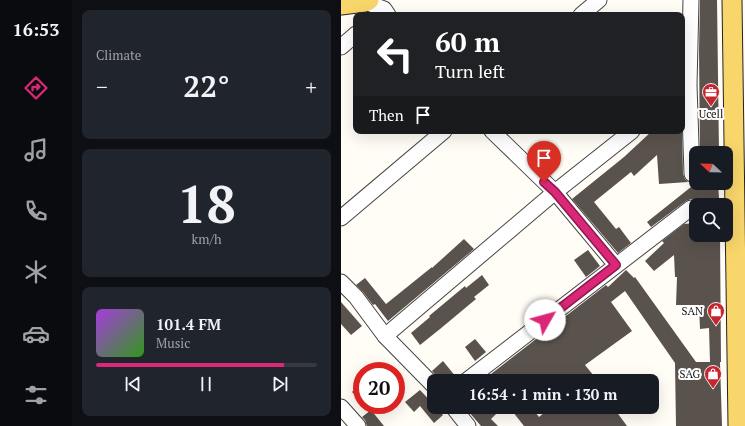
<!DOCTYPE html>
<html lang="en">
<head>
<meta charset="utf-8">
<style>
	:root { --surface:#171b24; --page:#20242c; --text:#f1f3f6; --muted:#9ea1a6; --line:#363941; --accent:#db2777 }
	body { margin:0; font-family:"PT Serif",serif; background:var(--page); color:var(--text); height:100vh; display:flex; flex-direction:column; font-size:15px; white-space:nowrap }
	* { box-sizing:border-box; margin:0 }
	p { font-size:13px; color:var(--muted) }
	.icon { flex:none; width:22px; height:22px; fill:none; stroke:currentColor; stroke-width:2; stroke-linecap:round; stroke-linejoin:round }
	.map { position:relative; flex:1; overflow:hidden }
	.side { display:flex; flex-direction:column; gap:10px; padding:10px; background:#0d0f14; width:269px }
	.side>* { flex:none }
	.guide { position:absolute; left:12px; top:12px; width:332px; height:122px; border-radius:8px; box-shadow:0 4px 16px #0002; background:#202124; color:#fff; overflow:hidden }
	.needle { width:26px; rotate:292deg }
	.buttons { position:absolute; left:348px; top:146px; display:grid; gap:8px }
	.buttons a { display:grid; place-items:center; width:44px; height:44px; border-radius:8px; background:var(--surface); box-shadow:0 4px 16px #0002; font-size:20px }
	.speed { position:absolute; left:12px; top:362px; display:flex; gap:8px; font-size:20px; font-weight:700; text-align:center }
	.speed>* { display:grid; place-content:center; width:52px; height:52px; border-radius:50%; background:var(--surface); box-shadow:0 4px 16px #0002; line-height:1 }
	.speed .limit { border:6px solid #d22; background:#fff; color:#111 }
	.pin { position:absolute; display:grid; place-items:center; width:34px; height:34px; color:#fff; margin:-41px -17px; border-radius:50% 50% 50% 0; rotate:-45deg; box-shadow:0 0 4px #0007 }
	.pin .icon { rotate:45deg }
	.me { position:absolute; width:44px; margin:-22px; rotate:52deg; stroke-linejoin:round; filter:drop-shadow(0 0 3px #0008) }
	.turn { display:flex; align-items:center; gap:14px; height:84px; padding:0 16px; font-size:18px }
	.turn .icon { width:52px; height:52px; stroke-width:2.5 }
	.turn b { display:block; font-size:28px; line-height:34px }
	.then { display:flex; align-items:center; height:38px; padding:0 16px; background:#0003; gap:8px; font-size:15px }
	.big { font-size:30px; font-weight:700; line-height:1.1 }
	.side .tile { flex:1; display:flex; flex-direction:column; justify-content:center; gap:6px; min-width:0; padding:0 14px; border-radius:8px; background:var(--page) }
	.side .dial { align-items:center; gap:0 }
	.dial b { font-size:52px; line-height:1 }
	.song { display:flex; align-items:center; gap:12px }
	.cover { width:48px; height:48px; border-radius:6px; background:linear-gradient(135deg,hsl(280 70% 55%),hsl(110 70% 35%)) }
	.played { height:4px; border-radius:2px; background:linear-gradient(90deg,var(--accent) 85%,var(--line) 85%) }
	.keys { display:flex; justify-content:space-around; direction:ltr }
	.heat { display:flex; justify-content:space-between; align-items:center; font-size:22px; direction:ltr }
	.trip { position:absolute; left:86px; top:374px; width:232px; height:40px; border-radius:8px; background:var(--surface); box-shadow:0 4px 16px #0002; font-weight:700; line-height:40px; text-align:center }
	main { display:flex; flex:1; min-height:0 }
	.tabs { display:flex; flex-direction:column; width:72px; justify-content:space-around; align-items:center; background:#090b0e; color:var(--muted) }
	.tabs .icon { width:28px; height:28px }
	.tabs .current { color:var(--accent) }
	.tabs b { font-size:18px; color:var(--text) }
	.map>svg:first-child { display:block }
</style>
</head>
<body>
<main>
<nav class="tabs">
<b>16:53</b>
<svg class="icon current" aria-label="directions" viewBox="0 0 24 24"><path d="M12 3l9 9-9 9-9-9zM9 14v-3h6M13 9l2 2-2 2"/></svg>
<svg class="icon" aria-label="music" viewBox="0 0 24 24"><path d="M9 18V5l10-2v13"/><circle cx="6" cy="18" r="3"/><circle cx="16" cy="16" r="3"/></svg>
<svg class="icon" aria-label="phone" viewBox="0 0 24 24"><path d="M5 4h4l2 5-3 2q2 4 5 5l2-3 5 2v4C11 20 4 13 5 4z"/></svg>
<svg class="icon" aria-label="climate" viewBox="0 0 24 24"><path d="M12 3v18M4 7l16 10M4 17L20 7"/></svg>
<svg class="icon" aria-label="car" viewBox="0 0 24 24"><path d="M5 17H2v-5l4-1 3-4h7l3 4 3 1v5h-3M9 17h6M6 11h13"/><circle cx="7" cy="17" r="2"/><circle cx="17" cy="17" r="2"/></svg>
<svg class="icon" aria-label="filters" viewBox="0 0 24 24"><path d="M4 7h16M4 17h16"/><circle cx="9" cy="7" r="2"/><circle cx="15" cy="17" r="2"/></svg>
</nav>
<section class="side">
<div class="tile"><p>Climate</p>
<div class="heat"><a>−</a><b class="big">22°</b><a>+</a></div>
</div>
<div class="tile dial"><b>18</b><p>km/h</p></div>
<div class="tile">
<div class="song"><i class="cover"></i><div><b>101.4 FM</b><p>Music</p></div></div>
<div class="played"></div>
<div class="keys"><svg class="icon" aria-label="previous" viewBox="0 0 24 24"><path d="M18 5L8 12l10 7zM5 5v14"/></svg><svg class="icon" aria-label="pause" viewBox="0 0 24 24"><path d="M8 5v14M16 5v14"/></svg><svg class="icon" aria-label="next" viewBox="0 0 24 24"><path d="M6 5l10 7-10 7zM19 5v14"/></svg></div>
</div>
</section>
<div class="map">
<svg width="404" height="426" viewBox="0 0 404 426">
	<rect width="100%" height="100%" fill="#fffdf5"/>
	<g fill="#5a524d">
		<path d="M359 0H376L378 153H359L358 50Z"/>
		<path d="M311 131H341L342 174 344 179 347 182 318 184 316 155 293 176 290 172 253 202 275 229 278 227 290 243 277 253 231 199 283 157Z"/>
		<path d="M355 183H377L378 198 360 199 358 200 350 199 345 201 310 227 306 222Z"/>
		<path d="M355 223V235H379L380 362H379L381 426H335L334 363 284 291 270 302 291 331 244 365 257 381H141L265 285 267 287 285 270 293 278 294 277 355 362H369L368 328 359 329 358 305H335L336 277H334L333 255 313 271 304 261 323 243 321 241 343 224Z"/>
		<path d="M123 239 133 249 47 321 34 304 32 305 22 292 15 285 24 278 45 304 91 267V268Z"/>
		<path d="M247 250 259 266 245 277 233 260Z"/>
		<path d="M141 275 148 285 133 297 135 299 99 329 79 345 70 333 89 317 88 316 124 286 125 288Z"/>
		<path d="M0 302 21 326 10 335 0 324Z"/>
		<path d="M134 339 145 352 134 361 124 347Z"/>
		<path d="M102 361 115 377 110 381H100L91 371Z"/>
		<path d="M21 382V402L11 392Z"/>
		<path d="M79 390 93 405V407H95L102 415 93 423 79 406 73 412 64 402Z"/>
		<path d="M134 407H162L150 419 157 426H140L128 412Z"/>
		<path d="M168 407H190L198 417 210 407H272L286 426H183Z"/>
		<path d="M30 410 43 426H26L24 420 21 417Z"/>
	</g>
	<g fill="none" stroke-linecap="round" stroke-linejoin="round">
		<defs>
			<g id="minor">
				<path d="M350 0 348 85 351 174"/>
				<path d="M24 2 43 9 47 15"/>
				<path d="M240 15 258 0"/>
				<path d="M0 47 15 34"/>
				<path d="M151 131 214 192 275 265"/>
				<path d="M0 218 103 131"/>
				<path d="M0 282 15 297 44 336 93 386"/>
				<path d="M44 336 214 192 291 131"/>
				<path d="M125 381 350 208H355"/>
				<path d="M0 407 17 426"/>
				<path d="M112 407 127 426"/>
			</g>
			<g id="major">
				<path d="M391 0 397 426"/>
				<path d="M0 5 24 2 28 0"/>
			</g>
		</defs>
		<use href="#minor" stroke="#444" stroke-width="17"/>
		<use href="#major" stroke="#222" stroke-width="21"/>
		<use href="#minor" stroke="#fff" stroke-width="15"/>
		<use href="#major" stroke="#f9d66b" stroke-width="19"/>
	</g>
	<g fill="none" stroke-linecap="round" stroke-linejoin="round">
		<defs>
			<path id="route" d="M203 182 214 192 275 265 204 320"/>
		</defs>
		<use href="#route" stroke="#8e194d" stroke-width="10"/>
		<use href="#route" stroke="#db2777" stroke-width="7"/>
	</g>
	<defs>
		<symbol id="office-pin" viewBox="-11 -11 22 30"><path d="M0 17L-7.5 6A9.5 9.5 0 1 1 7.5 6Z" fill="#c4262e" stroke="#fff"/><path d="M-6-3h4V-5.5h4V-3h4V5H-6ZM-1-4.5V-3h2v-1.5ZM-6 0V1H6V0Z" fill="#fff"/></symbol>
		<symbol id="shop-pin" viewBox="-11 -11 22 30"><path d="M0 17L-7.5 6A9.5 9.5 0 1 1 7.5 6Z" fill="#c4262e" stroke="#fff"/><path d="M-5-2.5h2.3a2.7 3.5 0 0 1 5.4 0H5L5.5 6h-11ZM-1.5-2.5h3a1.5 2.3 0 0 0-3 0Z" fill="#fff"/></symbol>
	</defs>
	<g fill-rule="evenodd">
		<use href="#office-pin" x="360" y="82" width="20" height="27"/>
		<use href="#shop-pin" x="365" y="301" width="20" height="27"/>
		<use href="#shop-pin" x="362" y="364" width="20" height="27"/>
	</g>
	<g text-anchor="middle" stroke-width="4" stroke-linejoin="round" paint-order="stroke">
		<g font-size="11" fill="#111" stroke="#fff" text-anchor="end">
			<text x="370" y="118" text-anchor="middle">Ucell</text>
			<text x="362" y="315">SAN</text>
			<text x="359" y="378">SAG</text>
		</g>
	</g>
</svg>
<div class="buttons">
<a><svg class="needle" viewBox="-14 -14 28 28"><path d="M0-13l5 13h-10z" fill="#e53935"/><path d="M0 13l5-13h-10z" fill="#9ea1a6"/></svg></a>
<a><svg class="icon" aria-label="search" viewBox="0 0 24 24"><circle cx="10" cy="10" r="6"/><path d="M15 15l6 6"/></svg></a>
</div>
<div class="speed"><div class="limit">20</div></div>
<div class="pin" style="left:203px;top:182px;background:#d93025"><svg class="icon" aria-label="arrive" viewBox="0 0 24 24"><path d="M6 21V4h12l-3 4 3 4H6"/></svg></div>
<svg class="me" style="left:204px;top:320px" viewBox="-20 -20 40 40"><circle r="19" fill="#fff"/><path d="M0-13L10 11 0 6-10 11z" fill="#db2777"/></svg>
<div class="trip">16:54 · 1 min · 130 m</div>
<div class="guide">
<div class="turn"><svg class="icon" aria-label="left" viewBox="0 0 24 24"><path d="M17 20v-9H6M10 6l-5 5 5 5"/></svg><div><b>60 m</b>Turn left</div></div>
<div class="then">Then<svg class="icon" aria-label="arrive" viewBox="0 0 24 24"><path d="M6 21V4h12l-3 4 3 4H6"/></svg></div>
</div>
</div>
</main>
</body>
</html>
